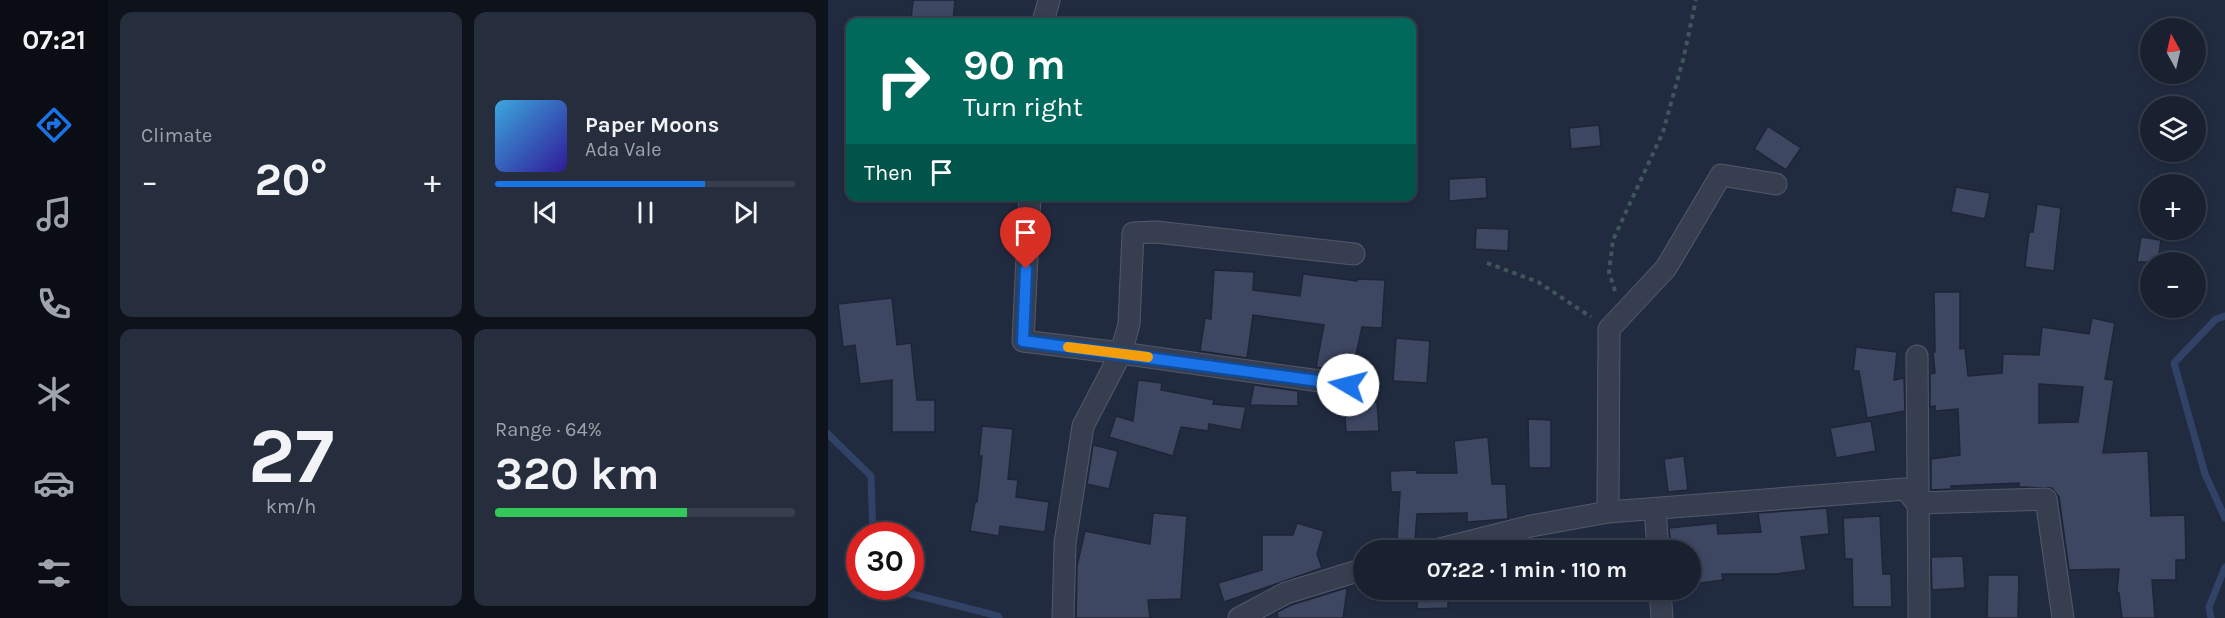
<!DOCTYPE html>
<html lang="en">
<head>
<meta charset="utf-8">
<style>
	:root { --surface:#192030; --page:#262d3c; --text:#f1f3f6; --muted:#9fa3ab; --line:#373e4c; --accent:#1a73e8 }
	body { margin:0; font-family:Karla,sans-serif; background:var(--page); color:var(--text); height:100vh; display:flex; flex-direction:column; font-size:22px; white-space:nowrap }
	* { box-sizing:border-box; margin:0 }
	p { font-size:20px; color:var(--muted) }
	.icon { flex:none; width:33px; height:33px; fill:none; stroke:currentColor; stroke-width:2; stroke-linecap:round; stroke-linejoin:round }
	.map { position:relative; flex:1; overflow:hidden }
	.drawer { display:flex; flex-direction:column; gap:12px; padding:12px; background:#0e121a; width:720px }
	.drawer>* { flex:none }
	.hud { position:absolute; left:18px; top:18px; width:570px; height:183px; border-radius:12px; box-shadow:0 3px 9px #0003,0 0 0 2px var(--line); background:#00695c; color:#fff; overflow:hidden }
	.needle { width:39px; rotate:352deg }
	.buttons { position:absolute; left:1312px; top:18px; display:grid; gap:12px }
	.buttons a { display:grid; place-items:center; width:66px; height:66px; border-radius:50%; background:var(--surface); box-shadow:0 3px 9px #0003,0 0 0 2px var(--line); font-size:30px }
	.speed { position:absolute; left:18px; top:522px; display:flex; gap:12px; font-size:30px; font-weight:700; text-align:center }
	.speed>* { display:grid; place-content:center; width:78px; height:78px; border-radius:50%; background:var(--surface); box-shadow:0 3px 9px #0003,0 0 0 2px var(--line); line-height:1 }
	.speed .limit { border:9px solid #d22; background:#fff; color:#111 }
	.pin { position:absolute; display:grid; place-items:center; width:51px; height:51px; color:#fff; margin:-62px -26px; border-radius:50% 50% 50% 0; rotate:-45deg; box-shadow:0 0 6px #0007 }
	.pin .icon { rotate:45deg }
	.me { position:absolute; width:66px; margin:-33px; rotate:278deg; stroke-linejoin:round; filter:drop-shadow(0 0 4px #0008) }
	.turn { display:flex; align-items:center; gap:21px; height:126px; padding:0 18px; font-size:27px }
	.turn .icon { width:78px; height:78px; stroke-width:2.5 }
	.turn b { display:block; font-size:42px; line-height:51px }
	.then { display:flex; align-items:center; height:57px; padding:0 18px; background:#0003; gap:12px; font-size:22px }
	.big { font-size:45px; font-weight:700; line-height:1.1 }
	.drawer .card { flex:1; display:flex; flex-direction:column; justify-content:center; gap:9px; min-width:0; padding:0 21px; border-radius:12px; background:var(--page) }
	.drawer .dial { align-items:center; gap:0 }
	.dial b { font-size:78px; line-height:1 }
	.song { display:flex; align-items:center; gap:18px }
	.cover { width:72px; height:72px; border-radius:9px; background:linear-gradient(135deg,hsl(200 70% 55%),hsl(250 70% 35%)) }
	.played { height:6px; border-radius:3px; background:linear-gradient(90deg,var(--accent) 70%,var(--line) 70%) }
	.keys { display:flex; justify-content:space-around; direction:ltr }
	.heat { display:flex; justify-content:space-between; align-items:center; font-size:33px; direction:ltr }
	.charge { height:9px; border-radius:4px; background:linear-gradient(90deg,#34c759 64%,var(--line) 0) }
	.drawer .tiles { flex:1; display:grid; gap:12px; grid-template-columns:repeat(2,1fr) }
	.trip { position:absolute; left:525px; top:540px; width:348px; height:60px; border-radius:30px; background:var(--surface); box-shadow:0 3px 9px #0003,0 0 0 2px var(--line); font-weight:700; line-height:60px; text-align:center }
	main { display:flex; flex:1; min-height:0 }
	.menu { display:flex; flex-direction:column; width:108px; justify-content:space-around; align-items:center; background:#0a0d13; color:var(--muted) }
	.menu .icon { width:42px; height:42px }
	.menu .current { color:var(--accent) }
	.menu b { font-size:27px; color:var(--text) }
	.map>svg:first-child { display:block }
</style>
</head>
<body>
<main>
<nav class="menu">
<b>07:21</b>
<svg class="icon current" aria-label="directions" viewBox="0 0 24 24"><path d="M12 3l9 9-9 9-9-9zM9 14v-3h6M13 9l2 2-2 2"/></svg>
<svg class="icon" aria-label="music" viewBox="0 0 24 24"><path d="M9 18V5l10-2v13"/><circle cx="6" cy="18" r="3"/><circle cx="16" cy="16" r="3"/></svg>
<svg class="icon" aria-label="phone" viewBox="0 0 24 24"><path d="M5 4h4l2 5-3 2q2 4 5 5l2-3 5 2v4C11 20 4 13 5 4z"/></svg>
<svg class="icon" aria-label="climate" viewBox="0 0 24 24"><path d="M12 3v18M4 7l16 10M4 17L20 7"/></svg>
<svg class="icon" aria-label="car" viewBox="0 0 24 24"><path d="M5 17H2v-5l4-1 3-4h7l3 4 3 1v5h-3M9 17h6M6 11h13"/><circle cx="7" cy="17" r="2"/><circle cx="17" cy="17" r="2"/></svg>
<svg class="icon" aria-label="filters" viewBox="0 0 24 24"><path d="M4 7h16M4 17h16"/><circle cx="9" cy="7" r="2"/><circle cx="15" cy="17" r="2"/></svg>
</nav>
<section class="drawer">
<div class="tiles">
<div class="card"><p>Climate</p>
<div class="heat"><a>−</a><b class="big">20°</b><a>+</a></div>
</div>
<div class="card">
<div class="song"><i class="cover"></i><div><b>Paper Moons</b><p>Ada Vale</p></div></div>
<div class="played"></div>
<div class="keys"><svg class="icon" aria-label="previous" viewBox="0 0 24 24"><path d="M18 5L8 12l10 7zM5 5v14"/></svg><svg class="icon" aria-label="pause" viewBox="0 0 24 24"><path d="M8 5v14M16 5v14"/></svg><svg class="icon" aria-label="next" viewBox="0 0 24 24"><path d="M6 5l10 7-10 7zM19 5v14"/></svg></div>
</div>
<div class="card dial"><b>27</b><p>km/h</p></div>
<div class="card"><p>Range · 64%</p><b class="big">320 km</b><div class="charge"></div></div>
</div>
</section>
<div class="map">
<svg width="1397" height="618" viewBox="0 0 1397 618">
	<rect width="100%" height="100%" fill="#212b40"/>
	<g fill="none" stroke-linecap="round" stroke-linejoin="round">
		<g stroke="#314267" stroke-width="7">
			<path d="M1397 316 1388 319 1346 363 1377 474 1397 518"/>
			<path d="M0 434 43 476 45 536"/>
			<path d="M52 586 170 616 171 618"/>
			<path d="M1383 618 1381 607 1397 567"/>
		</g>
	</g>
	<g fill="#3d4761" stroke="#1d2537" stroke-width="1.5" fill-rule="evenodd">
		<path d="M85 0H127L125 22 83 19Z"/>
		<path d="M771 125 773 146 743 149 741 128Z"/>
		<path d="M940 126 973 148 958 170 926 149Z"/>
		<path d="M658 177 659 198 621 201V179Z"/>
		<path d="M1128 187 1162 193 1157 219 1123 212Z"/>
		<path d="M1209 204 1233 208 1226 271 1197 267 1201 232H1205Z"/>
		<path d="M648 228 681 229 680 251 647 249Z"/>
		<path d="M1313 237 1333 240 1330 262H1309Z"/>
		<path d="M386 270 426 272 425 290 472 296 475 274 529 281V279L557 280 554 328 534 327 524 373 488 367 496 325 425 315 419 358 372 351 377 318 383 319Z"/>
		<path d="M1106 292H1132V349L1137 348 1140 376 1174 373 1175 354 1211 355 1214 327 1261 334 1264 318 1287 323 1277 379 1286 380 1275 453 1320 451 1323 516 1357 515 1358 560H1348V580H1324L1327 618H1294L1291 593 1289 592 1291 569 1241 570 1231 497 1224 488 1191 487V483L1123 486 1124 489 1103 490V459L1132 455 1130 409 1107 411V406L1102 407V374L1107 373 1105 352H1107ZM1211 384 1255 387 1250 422 1211 423Z"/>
		<path d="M64 298 69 345 83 343 89 400H107V432H64V380L32 384 27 345 15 347 10 304Z"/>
		<path d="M568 338 602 341 599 383 565 381Z"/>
		<path d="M1028 347 1069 352 1066 380 1076 378 1077 411 1039 418 1031 371H1025Z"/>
		<path d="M310 380 334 383 333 390 386 400 385 404 418 407 413 430 381 424 380 431 353 427 345 456 281 437 288 416 305 421Z"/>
		<path d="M426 385 470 391V406L422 405Z"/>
		<path d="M549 402 551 431 518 432 516 404Z"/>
		<path d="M700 419 723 420V468H701Z"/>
		<path d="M1043 421 1048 451 1008 458 1002 428Z"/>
		<path d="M154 426 185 429 180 479 190 480 188 497 221 502 217 532 172 526 171 536 142 531 147 502H149L154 456H151Z"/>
		<path d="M660 437 664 484H678L680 519 639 522V513L589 514 587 541 569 540 572 492H563L562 471 589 470V473H629L626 441Z"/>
		<path d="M265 445 290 451 281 489 259 484Z"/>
		<path d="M856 456 860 490 840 492 836 459Z"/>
		<path d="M999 508 1001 534 973 537 978 570 948 574H894L895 580 865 584 862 550H843L841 528 889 523 890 534 933 532 930 513Z"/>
		<path d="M325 513 359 516 353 599 320 600 322 618H248L249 566 257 531 322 544Z"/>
		<path d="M1052 516 1055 574H1063L1064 607H1025L1024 559H1017L1015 518Z"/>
		<path d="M469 523 496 531 489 554 494 568 396 602 390 583 434 570V535H465Z"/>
		<path d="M1135 556 1137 588 1104 590 1103 557Z"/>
		<path d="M1160 575H1191L1190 618H1159Z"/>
		<path d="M518 588 519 590 515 618H450L449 612 463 605Z"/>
		<path d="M589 590H620V608L589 609Z"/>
	</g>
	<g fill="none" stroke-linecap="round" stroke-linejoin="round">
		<defs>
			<g id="street">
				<path d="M215 22 221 0"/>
				<path d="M202 196 195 341 293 353 255 426 237 543 235 618"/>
				<path d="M1089 356 1091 618"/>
				<path d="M520 385 293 353 301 324 305 233 328 232 526 254"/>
				<path d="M827 509 830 550"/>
				<path d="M780 512 781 329 838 268 893 175 948 184"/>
				<path d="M608 550 703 526 780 512 1077 489 1089 503 1218 499 1235 618"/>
				<path d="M832 590 834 618"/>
				<path d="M411 618 458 593 536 569"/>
			</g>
		</defs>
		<use href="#street" stroke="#51596b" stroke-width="23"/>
		<g stroke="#3f565b" stroke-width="4" stroke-dasharray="4.5 4.5" stroke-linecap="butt">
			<path d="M659 263 710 282 763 317"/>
			<path d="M787 291 781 272 785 240 835 132 855 60 868 0"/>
		</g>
		<use href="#street" stroke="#363e50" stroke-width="21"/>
	</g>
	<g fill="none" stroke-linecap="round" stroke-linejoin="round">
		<defs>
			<path id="route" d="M198 269 195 341 520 385"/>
		</defs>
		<use href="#route" stroke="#114b97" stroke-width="15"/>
		<use href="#route" stroke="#1a73e8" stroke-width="10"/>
		<path stroke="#f59e0b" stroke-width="10" d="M240 347 320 357"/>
	</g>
</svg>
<div class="buttons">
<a><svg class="needle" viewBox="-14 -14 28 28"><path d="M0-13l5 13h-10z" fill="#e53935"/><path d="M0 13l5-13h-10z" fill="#9fa3ab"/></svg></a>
<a><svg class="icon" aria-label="layers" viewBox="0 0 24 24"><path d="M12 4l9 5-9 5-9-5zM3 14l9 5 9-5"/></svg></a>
<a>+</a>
<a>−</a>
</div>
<div class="speed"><div class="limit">30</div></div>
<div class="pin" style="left:198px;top:269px;background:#d93025"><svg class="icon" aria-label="arrive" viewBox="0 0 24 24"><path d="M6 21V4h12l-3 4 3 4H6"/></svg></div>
<svg class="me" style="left:520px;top:385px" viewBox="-20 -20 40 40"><circle r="19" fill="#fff"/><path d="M0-13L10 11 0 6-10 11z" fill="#1a73e8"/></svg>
<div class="trip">07:22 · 1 min · 110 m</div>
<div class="hud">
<div class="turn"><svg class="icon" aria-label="right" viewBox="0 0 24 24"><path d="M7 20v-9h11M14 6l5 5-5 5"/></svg><div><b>90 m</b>Turn right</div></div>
<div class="then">Then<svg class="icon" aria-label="arrive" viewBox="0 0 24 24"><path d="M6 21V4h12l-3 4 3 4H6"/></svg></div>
</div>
</div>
</main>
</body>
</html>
